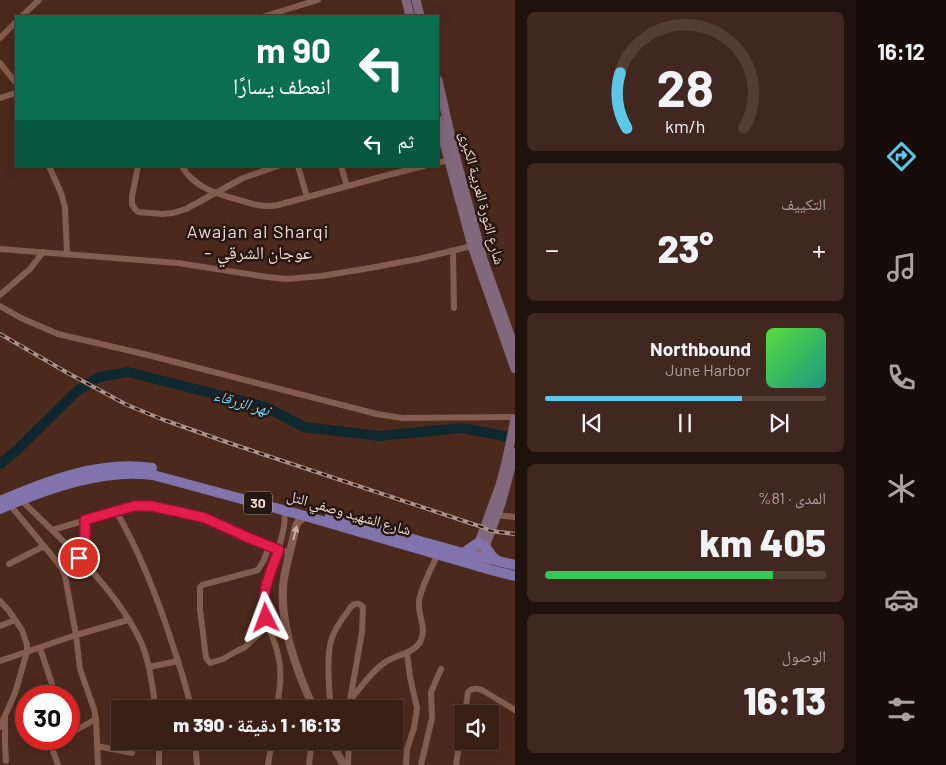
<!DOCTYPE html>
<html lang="ar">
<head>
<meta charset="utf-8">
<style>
	:root { --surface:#391f16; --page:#40271f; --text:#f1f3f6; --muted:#aba2a1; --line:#533d35; --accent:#5cc7e7 }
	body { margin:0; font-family:Barlow,"Noto Naskh Arabic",sans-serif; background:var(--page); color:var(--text); direction:rtl; height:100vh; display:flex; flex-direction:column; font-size:19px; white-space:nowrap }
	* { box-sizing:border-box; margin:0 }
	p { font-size:16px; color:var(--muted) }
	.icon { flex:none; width:28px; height:28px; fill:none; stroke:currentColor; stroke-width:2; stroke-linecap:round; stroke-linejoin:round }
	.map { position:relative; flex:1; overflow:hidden; direction:ltr }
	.drawer { display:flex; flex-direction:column; gap:12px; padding:12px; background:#1f110c; width:341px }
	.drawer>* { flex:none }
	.hud { position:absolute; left:15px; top:15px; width:424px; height:152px; border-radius:0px; box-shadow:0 2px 12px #0003,0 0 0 1px var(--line); direction:rtl; background:#0b6e4f; color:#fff; overflow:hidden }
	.buttons { position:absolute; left:454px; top:705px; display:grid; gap:10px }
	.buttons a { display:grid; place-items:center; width:45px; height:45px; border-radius:0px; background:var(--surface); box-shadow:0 2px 12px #0003,0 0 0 1px var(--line); font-size:25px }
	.speed { position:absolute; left:15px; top:685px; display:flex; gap:10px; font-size:25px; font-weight:700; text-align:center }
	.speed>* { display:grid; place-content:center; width:65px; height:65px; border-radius:50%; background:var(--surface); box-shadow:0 2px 12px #0003,0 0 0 1px var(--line); line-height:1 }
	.speed .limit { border:8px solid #d22; background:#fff; color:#111 }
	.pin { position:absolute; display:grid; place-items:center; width:42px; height:42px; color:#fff; margin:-21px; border:2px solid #fff; border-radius:50%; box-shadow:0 1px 5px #0007 }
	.me { position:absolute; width:55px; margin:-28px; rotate:357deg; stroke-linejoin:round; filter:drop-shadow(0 0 4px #0008) }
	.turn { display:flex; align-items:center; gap:18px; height:105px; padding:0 25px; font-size:22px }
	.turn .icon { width:65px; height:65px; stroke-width:2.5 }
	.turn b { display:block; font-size:35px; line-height:42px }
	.then { display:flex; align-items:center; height:48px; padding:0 25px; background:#0003; gap:10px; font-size:19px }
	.big { font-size:38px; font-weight:800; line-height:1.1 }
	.drawer .tile { flex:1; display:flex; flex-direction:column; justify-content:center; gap:8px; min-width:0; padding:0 18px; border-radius:8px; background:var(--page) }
	.drawer .dial { align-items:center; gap:0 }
	.dial svg { height:130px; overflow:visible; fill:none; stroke:var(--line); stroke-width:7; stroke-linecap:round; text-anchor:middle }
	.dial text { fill:var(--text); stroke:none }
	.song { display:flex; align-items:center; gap:15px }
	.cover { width:60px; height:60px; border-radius:8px; background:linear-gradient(135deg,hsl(110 70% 55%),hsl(170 70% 35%)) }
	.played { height:5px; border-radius:2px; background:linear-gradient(90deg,var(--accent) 70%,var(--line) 70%) }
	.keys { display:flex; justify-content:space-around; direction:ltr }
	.heat { display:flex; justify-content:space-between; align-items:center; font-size:28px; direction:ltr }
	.charge { height:8px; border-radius:4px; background:linear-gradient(90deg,#34c759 81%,var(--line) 0) }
	.trip { position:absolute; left:111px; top:700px; width:292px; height:50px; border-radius:0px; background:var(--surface); box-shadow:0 2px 12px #0003,0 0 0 1px var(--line); font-weight:800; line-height:50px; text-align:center; direction:rtl }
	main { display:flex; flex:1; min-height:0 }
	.dock { display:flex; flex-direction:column; width:90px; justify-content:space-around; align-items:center; background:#170c09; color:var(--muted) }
	.dock .icon { width:35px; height:35px }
	.dock .selected { color:var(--accent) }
	.dock b { font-size:22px; color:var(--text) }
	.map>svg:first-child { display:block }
</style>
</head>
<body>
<main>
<nav class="dock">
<b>16:12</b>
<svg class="icon selected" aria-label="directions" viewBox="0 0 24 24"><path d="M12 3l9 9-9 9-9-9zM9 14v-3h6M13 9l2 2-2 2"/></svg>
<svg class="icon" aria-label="music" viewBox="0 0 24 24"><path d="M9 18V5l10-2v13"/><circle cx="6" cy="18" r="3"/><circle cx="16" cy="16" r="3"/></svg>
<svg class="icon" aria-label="phone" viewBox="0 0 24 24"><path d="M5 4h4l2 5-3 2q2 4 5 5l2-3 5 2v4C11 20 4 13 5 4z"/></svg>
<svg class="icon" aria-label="climate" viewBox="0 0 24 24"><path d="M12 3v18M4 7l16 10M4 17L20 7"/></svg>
<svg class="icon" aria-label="car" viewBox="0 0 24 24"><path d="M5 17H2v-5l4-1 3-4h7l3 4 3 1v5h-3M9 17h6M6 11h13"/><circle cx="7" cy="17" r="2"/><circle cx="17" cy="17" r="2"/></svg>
<svg class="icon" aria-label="filters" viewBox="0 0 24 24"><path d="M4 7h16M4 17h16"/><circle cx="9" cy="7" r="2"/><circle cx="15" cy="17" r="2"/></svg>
</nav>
<section class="drawer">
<div class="tile dial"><svg viewBox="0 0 100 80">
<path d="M14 69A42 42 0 1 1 86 69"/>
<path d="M14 69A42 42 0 0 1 10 35" stroke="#5cc7e7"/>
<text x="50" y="56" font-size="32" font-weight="700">28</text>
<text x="50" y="72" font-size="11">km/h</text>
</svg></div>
<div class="tile"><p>التكييف</p>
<div class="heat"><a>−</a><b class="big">23°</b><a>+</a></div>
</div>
<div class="tile">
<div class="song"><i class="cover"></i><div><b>Northbound</b><p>June Harbor</p></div></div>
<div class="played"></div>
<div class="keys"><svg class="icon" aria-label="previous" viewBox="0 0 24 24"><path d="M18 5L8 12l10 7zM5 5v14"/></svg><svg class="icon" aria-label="pause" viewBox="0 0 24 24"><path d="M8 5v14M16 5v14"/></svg><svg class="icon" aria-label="next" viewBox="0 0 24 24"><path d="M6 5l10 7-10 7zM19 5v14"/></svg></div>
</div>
<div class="tile"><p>المدى · 81%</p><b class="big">405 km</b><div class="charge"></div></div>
<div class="tile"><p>الوصول</p><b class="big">16:13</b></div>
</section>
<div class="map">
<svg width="515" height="765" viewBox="0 0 515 765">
	<rect width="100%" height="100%" fill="#4c291d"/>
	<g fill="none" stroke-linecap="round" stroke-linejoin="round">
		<path stroke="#0f272e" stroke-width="10" d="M0 464 16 451 77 391 99 377 128 372 266 407 304 427 379 436 462 428 515 438"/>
		<g stroke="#835d4f" stroke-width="6">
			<path d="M22 16 39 0"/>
			<path d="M265 16 318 0"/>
			<path d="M0 38 16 22"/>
			<path d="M0 63 16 83"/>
			<path d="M0 98 16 93"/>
			<path d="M438 163 448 160"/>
			<path d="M49 166 61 193 65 207 67 254"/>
			<path d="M138 166 132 197V204L135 209 138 212 162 214 173 213 186 209 243 178 278 166"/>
			<path d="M182 166C193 187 217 194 239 200 252 204 264 208 278 205L388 175 424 166"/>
			<path d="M298 166 307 197"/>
			<path d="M341 166 347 186"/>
			<path d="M0 249 178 263 267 277 287 279 321 276 370 268 418 259 472 246"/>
			<path d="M453 252 454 308"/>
			<path d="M0 295 30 269 43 252"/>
			<path d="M0 306 21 318 58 334 148 355 377 414 402 418 515 417"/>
			<path d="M21 500C64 542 115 587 141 642 150 663 152 686 156 709"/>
			<path d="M10 505 53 557 62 569 65 576 76 635 80 669 94 709 96 719 98 765"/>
			<path d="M116 511C141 554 158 599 173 646 180 667 187 687 191 709"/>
			<path d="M497 515 515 517"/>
			<path d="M52 530 134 506 151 507 179 512 205 518 249 539 290 553"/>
			<path d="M269 546 264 560 258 570 202 585 200 587V609L206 658 210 663 223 659 235 652 245 647 262 631 269 627 285 622"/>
			<path d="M79 558 85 539V520"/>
			<path d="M9 564 44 546"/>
			<path d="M0 601 9 611 22 630 27 645V652L15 693 0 727"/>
			<path d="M0 626 15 620"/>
			<path d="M40 648 56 696"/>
			<path d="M0 661 76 635 128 620"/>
			<path d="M149 667 178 661"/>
			<path d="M351 699C362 686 374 668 389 660 400 654 416 652 421 640 427 627 417 614 419 601 422 585 431 569 438 554"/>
			<path d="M277 709C279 691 283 673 278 655 274 635 261 617 264 595 267 576 291 526 283 510"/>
			<path d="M331 709C329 692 326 654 332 638 335 628 342 619 348 611 352 604 357 601 363 607L362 632 350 700V709"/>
			<path d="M465 714 468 692C472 688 477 688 482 690L515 710"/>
			<path d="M5 717V744L6 761"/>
			<path d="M69 734 96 719"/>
			<path d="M159 741V765"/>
			<path d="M195 741 197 765"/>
			<path d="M336 741 338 753"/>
			<path d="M97 746 132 753"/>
			<path d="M58 765 51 745 61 739"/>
			<path d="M268 765 272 741"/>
			<path d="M309 765 311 748 313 741"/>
			<path d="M348 765 349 741"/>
			<path d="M406 765 407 749 414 728 417 708 410 677 407 653"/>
			<path d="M421 765 432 718 431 692 441 669"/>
			<path d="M456 765 462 726"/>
		</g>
		<g stroke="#835d4f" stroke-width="8">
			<path d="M305 516 298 522 296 526C292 546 285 566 283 586 280 627 297 672 314 709"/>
			<path d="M330 741 344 765"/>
		</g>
		<g stroke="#82687d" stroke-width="9">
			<path d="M406 0 410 16"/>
			<path d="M416 0 420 16"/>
			<path d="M438 80 454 151 483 259 515 349"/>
			<path d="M438 120 472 246 515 369"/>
			<path d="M477 548 500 485 506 463 515 419"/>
			<path d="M483 552 501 504 515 452"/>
		</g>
		<g stroke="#8173ab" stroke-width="10">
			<path d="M0 501C46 481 101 460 152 468"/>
			<path d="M0 509C45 489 103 468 153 475L305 516 491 570 515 576"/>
			<path d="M330 516 463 553 515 565"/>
			<path d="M485 546 492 556 498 561"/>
			<path d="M463 553 479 542"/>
		</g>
		<defs>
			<path id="rail" d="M0 334 66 372 127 405 164 420 232 444 485 528 491 531 515 534"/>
		</defs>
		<use href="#rail" stroke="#ad9188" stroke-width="4"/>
		<use href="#rail" stroke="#271712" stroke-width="2" stroke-dasharray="5.5" stroke-linecap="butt"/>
	</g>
	<defs><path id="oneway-solid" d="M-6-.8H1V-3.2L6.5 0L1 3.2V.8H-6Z" transform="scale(1.25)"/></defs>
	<use fill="#c9ada3" href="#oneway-solid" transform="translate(295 533) rotate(-76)"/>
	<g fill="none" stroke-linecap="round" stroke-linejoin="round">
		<defs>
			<path id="route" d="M79 558 85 539V520L134 506H151L179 512 205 518 249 538 279 550C270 574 260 592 266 618"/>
		</defs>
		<use href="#route" stroke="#92132f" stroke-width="12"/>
		<use href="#route" stroke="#e11d48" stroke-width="9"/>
	</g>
	<g text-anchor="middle" stroke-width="5" stroke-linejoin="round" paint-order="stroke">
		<rect fill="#271712" stroke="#b39e97" stroke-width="1" x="244" y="491.5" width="28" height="23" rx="4"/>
		<g font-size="14" font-weight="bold" fill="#efd8d0">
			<text x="258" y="508">30</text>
		</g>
		<g font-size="15" fill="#efd8d0" stroke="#271712">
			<text transform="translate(482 198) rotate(75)" y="5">شارع الثورة العربية الكبرى</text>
			<text transform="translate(349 513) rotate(16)" y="5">شارع الشهيد وصفي التل</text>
		</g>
		<g font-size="16" font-style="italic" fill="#64dcff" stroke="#271712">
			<text transform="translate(242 402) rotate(16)" y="6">نهر الزرقاء</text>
		</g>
		<g font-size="18" letter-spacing="1" fill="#efd8d0" stroke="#271712">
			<text x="258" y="238">Awajan al Sharqi<tspan x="258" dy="21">- عوجان الشرقي</tspan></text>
		</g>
	</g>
</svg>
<div class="buttons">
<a><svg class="icon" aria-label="sound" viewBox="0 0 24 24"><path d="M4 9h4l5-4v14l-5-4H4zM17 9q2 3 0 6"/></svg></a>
</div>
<div class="speed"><div class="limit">30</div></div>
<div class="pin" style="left:79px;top:558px;background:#d93025"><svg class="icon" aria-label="arrive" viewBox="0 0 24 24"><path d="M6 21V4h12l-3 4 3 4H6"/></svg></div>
<svg class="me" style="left:266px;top:618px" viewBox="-20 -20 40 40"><path d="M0-17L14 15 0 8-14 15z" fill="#e11d48" stroke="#fff" stroke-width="4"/></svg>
<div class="trip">16:13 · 1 دقيقة · 390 m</div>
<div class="hud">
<div class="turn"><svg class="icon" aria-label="left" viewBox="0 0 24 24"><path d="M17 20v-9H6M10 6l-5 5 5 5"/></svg><div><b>90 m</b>انعطف يسارًا</div></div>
<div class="then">ثم<svg class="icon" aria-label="left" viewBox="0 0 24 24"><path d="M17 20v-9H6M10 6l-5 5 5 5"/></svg></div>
</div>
</div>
</main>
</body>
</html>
